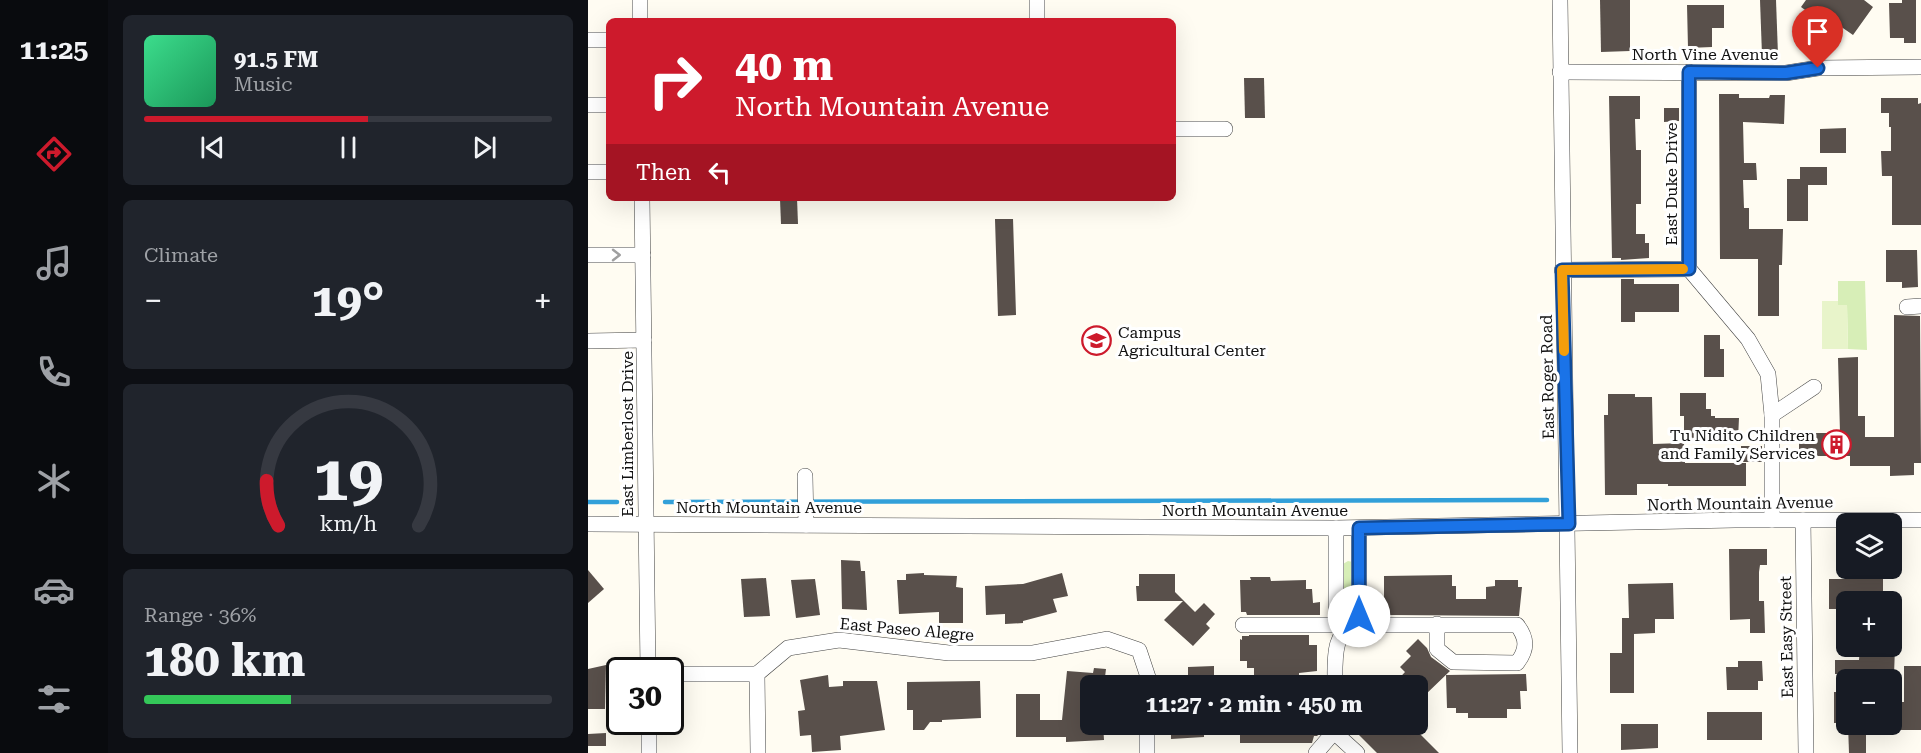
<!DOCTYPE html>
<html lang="en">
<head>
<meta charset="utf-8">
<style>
	:root { --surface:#171b24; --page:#20242c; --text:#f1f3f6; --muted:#9ea1a6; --line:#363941; --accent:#cd1a2c }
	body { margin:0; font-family:"Roboto Serif",serif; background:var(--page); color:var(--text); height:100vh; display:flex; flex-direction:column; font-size:22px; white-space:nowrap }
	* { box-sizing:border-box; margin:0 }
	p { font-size:20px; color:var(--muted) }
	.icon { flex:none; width:33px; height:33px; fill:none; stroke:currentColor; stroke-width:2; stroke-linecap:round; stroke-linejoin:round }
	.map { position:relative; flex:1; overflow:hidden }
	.side { display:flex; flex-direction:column; gap:15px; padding:15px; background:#0d0f14; width:480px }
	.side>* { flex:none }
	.top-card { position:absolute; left:18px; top:18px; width:570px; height:183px; border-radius:9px; box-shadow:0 6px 24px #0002; background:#cd1a2c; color:#fff; overflow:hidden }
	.buttons { position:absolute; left:1248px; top:513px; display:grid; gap:12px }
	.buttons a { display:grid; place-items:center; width:66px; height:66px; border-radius:9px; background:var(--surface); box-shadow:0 6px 24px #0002; font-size:30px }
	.speed { position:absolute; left:18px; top:657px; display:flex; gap:12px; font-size:30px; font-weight:700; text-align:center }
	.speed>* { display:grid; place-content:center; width:78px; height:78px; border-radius:50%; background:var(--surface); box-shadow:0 6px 24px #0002; line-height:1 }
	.speed .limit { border:3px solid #111; border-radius:9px; background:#fff; color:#111 }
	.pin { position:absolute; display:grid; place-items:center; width:51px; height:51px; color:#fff; margin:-62px -26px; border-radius:50% 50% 50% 0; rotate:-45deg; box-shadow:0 0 6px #0007 }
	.pin .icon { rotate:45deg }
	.me { position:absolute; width:66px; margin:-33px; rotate:0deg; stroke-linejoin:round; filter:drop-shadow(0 0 4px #0008) }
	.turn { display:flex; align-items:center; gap:21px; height:126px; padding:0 30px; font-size:27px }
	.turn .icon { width:78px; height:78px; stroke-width:2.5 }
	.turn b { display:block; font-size:42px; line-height:51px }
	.then { display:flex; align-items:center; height:57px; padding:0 30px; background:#0003; gap:12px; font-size:22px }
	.big { font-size:45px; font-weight:700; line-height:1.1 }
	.side .widget { flex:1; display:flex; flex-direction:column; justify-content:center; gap:9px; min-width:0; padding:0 21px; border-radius:9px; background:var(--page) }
	.side .dial { align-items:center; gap:0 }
	.dial svg { height:156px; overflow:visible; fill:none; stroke:var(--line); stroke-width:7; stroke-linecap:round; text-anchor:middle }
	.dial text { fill:var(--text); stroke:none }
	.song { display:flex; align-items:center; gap:18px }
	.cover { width:72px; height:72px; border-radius:9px; background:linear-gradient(135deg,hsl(150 70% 55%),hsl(150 70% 35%)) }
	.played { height:6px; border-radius:3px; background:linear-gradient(90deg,var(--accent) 55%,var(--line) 55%) }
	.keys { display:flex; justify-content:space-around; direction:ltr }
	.heat { display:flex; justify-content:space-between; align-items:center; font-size:33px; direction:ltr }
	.charge { height:9px; border-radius:4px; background:linear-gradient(90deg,#34c759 36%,var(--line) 0) }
	.trip { position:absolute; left:492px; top:675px; width:348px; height:60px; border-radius:9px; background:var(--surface); box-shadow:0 6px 24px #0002; font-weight:700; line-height:60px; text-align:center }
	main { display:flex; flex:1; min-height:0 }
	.tabs { display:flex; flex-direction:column; width:108px; justify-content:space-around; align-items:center; background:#090b0e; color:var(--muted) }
	.tabs .icon { width:42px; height:42px }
	.tabs .on { color:var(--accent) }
	.tabs b { font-size:27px; color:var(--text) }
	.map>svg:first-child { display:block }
</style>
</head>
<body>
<main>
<nav class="tabs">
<b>11:25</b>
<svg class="icon on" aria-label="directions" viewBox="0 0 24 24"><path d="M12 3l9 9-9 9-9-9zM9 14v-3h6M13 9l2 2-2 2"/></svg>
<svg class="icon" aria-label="music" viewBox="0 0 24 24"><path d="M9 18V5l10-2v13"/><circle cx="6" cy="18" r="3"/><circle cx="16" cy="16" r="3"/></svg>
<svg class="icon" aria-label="phone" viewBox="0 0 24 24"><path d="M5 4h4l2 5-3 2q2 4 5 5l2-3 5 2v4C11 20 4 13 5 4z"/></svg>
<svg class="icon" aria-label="climate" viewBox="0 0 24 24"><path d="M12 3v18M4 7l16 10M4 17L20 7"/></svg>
<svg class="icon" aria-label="car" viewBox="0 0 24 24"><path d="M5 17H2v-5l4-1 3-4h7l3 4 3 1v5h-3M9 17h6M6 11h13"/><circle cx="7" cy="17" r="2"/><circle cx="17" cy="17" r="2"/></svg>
<svg class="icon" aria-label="filters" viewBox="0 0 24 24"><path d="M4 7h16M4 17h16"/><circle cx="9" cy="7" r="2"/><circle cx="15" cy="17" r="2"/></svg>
</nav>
<section class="side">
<div class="widget">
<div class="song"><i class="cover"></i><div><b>91.5 FM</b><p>Music</p></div></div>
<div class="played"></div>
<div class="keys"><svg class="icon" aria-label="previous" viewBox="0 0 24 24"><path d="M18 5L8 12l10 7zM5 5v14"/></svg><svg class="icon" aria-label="pause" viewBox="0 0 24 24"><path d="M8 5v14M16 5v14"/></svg><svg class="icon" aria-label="next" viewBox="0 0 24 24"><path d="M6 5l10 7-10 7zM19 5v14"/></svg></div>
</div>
<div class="widget"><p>Climate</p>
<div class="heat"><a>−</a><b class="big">19°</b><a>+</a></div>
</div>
<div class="widget dial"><svg viewBox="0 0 100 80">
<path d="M14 69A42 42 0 1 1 86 69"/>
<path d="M14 69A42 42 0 0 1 8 46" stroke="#cd1a2c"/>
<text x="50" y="56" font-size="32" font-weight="700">19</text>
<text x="50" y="72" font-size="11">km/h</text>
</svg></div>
<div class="widget"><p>Range · 36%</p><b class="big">180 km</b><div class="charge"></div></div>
</section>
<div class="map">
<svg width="1333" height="753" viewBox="0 0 1333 753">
	<rect width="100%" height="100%" fill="#fffcf2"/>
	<g fill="#d7eeb7">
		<path d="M1250 281H1277L1279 350 1260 349 1259 305H1250Z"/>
		<path d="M760 561 765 562 764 614 760 616 756 612 755 564Z"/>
	</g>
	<path fill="#e8f4ca" d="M1234 301H1250V305H1259L1260 349H1234Z"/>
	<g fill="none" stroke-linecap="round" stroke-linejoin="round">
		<g stroke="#32a0d9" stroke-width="4.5">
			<path d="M0 502H29"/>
			<path d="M77 502 959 500"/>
		</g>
	</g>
	<g fill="#59504b">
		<path d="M1012 0H1042V51L1013 52Z"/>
		<path d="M1172 0H1188L1190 55H1174Z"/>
		<path d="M1218 0H1276L1285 7 1265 35 1252 26 1249 31 1236 21 1233 26 1218 15 1220 12 1213 7Z"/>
		<path d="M1314 0H1328V43H1316V38H1302L1301 3H1314Z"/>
		<path d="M1099 5H1136V28H1124V47L1100 48Z"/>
		<path d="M656 78H676L677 118H657Z"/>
		<path d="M1131 94H1151V98H1181L1182 95H1197L1196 124 1155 122 1156 163H1168L1169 180H1155L1156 208H1161V229H1195L1194 265H1191V316H1170V259H1132Z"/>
		<path d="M1021 96H1052V119H1047L1048 150H1053V204H1048V234H1057V243H1061V258L1033 260V258H1024Z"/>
		<path d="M1293 98H1330V104L1333 103V225H1304V176H1294L1293 151H1303V127H1301V113H1293Z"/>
		<path d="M1076 108H1091V121L1076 122Z"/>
		<path d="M1258 128V153H1232V129Z"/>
		<path d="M1212 167H1239V185H1220V221H1199V179H1212Z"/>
		<path d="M209 198 210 224H193L192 199Z"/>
		<path d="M407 219H425L428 315 410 316Z"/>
		<path d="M1298 250H1329L1330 287 1314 288V282H1298Z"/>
		<path d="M1033 279H1046V284H1091V312H1047V322H1033Z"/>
		<path d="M1306 315 1332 316 1333 463H1326V475L1302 476V466H1262V456H1226V451L1211 452V433H1252L1250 358 1270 357V416H1277V437H1306Z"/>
		<path d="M1116 335H1132V349H1136V377H1116Z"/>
		<path d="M1092 393H1118V409H1123V416H1127V418H1151L1150 439H1096V416H1092Z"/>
		<path d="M1020 394H1047V397H1064L1065 444 1096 443 1097 463H1158V486H1080V484H1049V495H1017L1016 415H1020Z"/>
		<rect x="1153" y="446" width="21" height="16"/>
		<path d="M1141 549H1179V565H1172L1171 572V601H1176L1177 633H1162V619L1142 620Z"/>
		<path d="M253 560 272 561 273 571H277L279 610 254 609Z"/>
		<path d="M0 570 16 589 0 603Z"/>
		<path d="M336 573V575L369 576 368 587 375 588V623H351V612L311 614 309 580H318V574Z"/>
		<path d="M474 573 480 596 465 599 469 612 435 621V623L417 624V614L398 615 397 586 435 584Z"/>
		<path d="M1261 573H1277V579H1295V602H1258V609H1241V579H1261Z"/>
		<path d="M551 574H587V592L607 612 616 603 627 614 618 624 622 628 605 646 576 620 595 601H549L548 586H551Z"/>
		<path d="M864 575V586H868V599H898V587L907 586V580H930V587H934L931 616 802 615 801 608H796V576Z"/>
		<path d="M662 577H682L683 581 718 580V589H724L725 603 732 602V615H659L658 612H653L652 580H663Z"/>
		<path d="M178 578 182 616 156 617 153 579Z"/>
		<path d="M227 579 232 615 208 618 203 580Z"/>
		<path d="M1085 583 1086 619H1067V633L1046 634V693H1022V653H1034V618H1041L1040 584Z"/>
		<path d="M661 635H721V645H729V671L711 673V682L666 683V668H659V661H652V639L654 640V636H661Z"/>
		<path d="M830 639 839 648 843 657 862 671 836 696 830 689V686H804L817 672 812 667 823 656 818 651Z"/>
		<path d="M1272 647H1307L1306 675 1247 674V660H1271Z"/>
		<path d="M1150 661H1174L1175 681H1170V690H1139L1138 667H1150Z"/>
		<path d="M18 665 17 709H0V669Z"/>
		<path d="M626 666V686H600V667Z"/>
		<path d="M1316 666H1333V730H1306V702H1316Z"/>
		<path d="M506 668 518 669 516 685 502 686 500 716H502V724H515L516 740 478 742V737H428V694H452V720H474L479 671 505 673Z"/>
		<path d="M938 674 939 691H932L933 709H919V718H880V713H868V708H859L858 675Z"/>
		<path d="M240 675 241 687 255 686V681H289L297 730 252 736 253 750 224 752 223 735 212 736 210 711 217 710 212 680Z"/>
		<path d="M392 681 393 718 354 720V722H342L336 730H325V710H319V682Z"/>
		<rect x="1246" y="692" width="12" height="31"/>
		<rect x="1119" y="712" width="55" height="28"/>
		<path d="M583 724H616V737L583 739Z"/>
		<path d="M652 724H735V730L729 736H726L724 743H652Z"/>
		<path d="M760 724H801L807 730 812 724H822L851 753H789Z"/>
		<path d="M1033 724H1070V748L1033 750Z"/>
		<path d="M1260 724H1278V753H1261Z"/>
		<path d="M18 733V746H0V734Z"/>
	</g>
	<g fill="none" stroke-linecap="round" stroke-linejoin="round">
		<defs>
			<g id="minor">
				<path d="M52 0V21"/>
				<path d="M449 0V21"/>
				<path d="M972 0C973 251 981 502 982 753"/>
				<path d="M0 40H21"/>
				<path d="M972 72 1198 73 1230 68 1333 67"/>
				<path d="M1101 72V269L1160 339 1180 374 1184 415V520"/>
				<path d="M0 105H21"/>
				<path d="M585 129H637"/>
				<path d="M0 172H21"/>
				<path d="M54 198 60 670"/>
				<path d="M0 255H55"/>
				<path d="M974 270 1101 269"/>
				<path d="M1319 307 1333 306"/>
				<path d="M0 341 56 340"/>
				<path d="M1184 415 1226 387"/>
				<path d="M217 476 218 525"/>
				<path d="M1215 520 1218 753"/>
				<path d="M0 524 748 528 1147 520H1333"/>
				<path d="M748 528V614L759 625"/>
				<path d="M655 625H929C939 638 940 649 929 663L865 662 849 649V624"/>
				<path d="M82 674H169"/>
				<path d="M747 686C747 655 744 636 771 616V528"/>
				<path d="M61 722V753"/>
				<path d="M746 732 769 753"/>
				<path d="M170 753 169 674 200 648 251 640 361 653H444L519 639 551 650 560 677V686"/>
				<path d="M559 753V724"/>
				<path d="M728 753 746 732V724"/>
			</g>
		</defs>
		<use href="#minor" stroke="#434343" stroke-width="16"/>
		<use href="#minor" stroke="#fff" stroke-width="15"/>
	</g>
	<defs><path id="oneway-chevron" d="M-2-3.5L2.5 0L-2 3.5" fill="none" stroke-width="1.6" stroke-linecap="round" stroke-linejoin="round" transform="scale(1.5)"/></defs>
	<use stroke="#9f9f9f" href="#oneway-chevron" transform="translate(28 255)"/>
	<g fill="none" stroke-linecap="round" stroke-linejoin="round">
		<defs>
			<path id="route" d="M771 616V528L981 524 974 270 1101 269V72L1198 73 1230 68"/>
		</defs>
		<use href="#route" stroke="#114b97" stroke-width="15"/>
		<use href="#route" stroke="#1a73e8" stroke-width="10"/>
		<path stroke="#f59e0b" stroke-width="10" d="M976 351 974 270 1095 269"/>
	</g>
	<defs>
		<symbol id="university-ring" viewBox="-11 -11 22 22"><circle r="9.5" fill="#fff" stroke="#cd1a2c" stroke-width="1.5"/><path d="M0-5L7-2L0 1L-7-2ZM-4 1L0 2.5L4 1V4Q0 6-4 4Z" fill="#cd1a2c"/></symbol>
		<symbol id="building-ring" viewBox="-11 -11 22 22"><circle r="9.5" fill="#fff" stroke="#cd1a2c" stroke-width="1.5"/><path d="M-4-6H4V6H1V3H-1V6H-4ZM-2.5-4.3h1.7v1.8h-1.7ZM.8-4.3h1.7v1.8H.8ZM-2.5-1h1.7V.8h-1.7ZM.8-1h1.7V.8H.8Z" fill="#cd1a2c"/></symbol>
	</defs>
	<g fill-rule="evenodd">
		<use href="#university-ring" x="492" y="324" width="33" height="33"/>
		<use href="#building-ring" x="1232" y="428" width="33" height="33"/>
	</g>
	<g text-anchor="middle" stroke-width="6" stroke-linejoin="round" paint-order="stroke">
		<g font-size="16" fill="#101010" stroke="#fff">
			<text x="1117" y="60">North Vine Avenue</text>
			<text transform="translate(1083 184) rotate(-90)" y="6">East Duke Drive</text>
			<text transform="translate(959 377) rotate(-91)" y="6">East Roger Road</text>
			<text transform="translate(39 434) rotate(-90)" y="6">East Limberlost Drive</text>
			<text transform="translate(1152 503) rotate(-1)" y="6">North Mountain Avenue</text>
			<text x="181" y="513">North Mountain Avenue</text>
			<text x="667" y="516">North Mountain Avenue</text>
			<text transform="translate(319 629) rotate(5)" y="6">East Paseo Alegre</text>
			<text transform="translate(1198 637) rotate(-91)" y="6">East Easy Street</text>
		</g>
		<g font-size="16" fill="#101010" stroke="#fff" text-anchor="start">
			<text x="530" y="338">Campus<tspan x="530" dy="18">Agricultural Center</tspan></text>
			<text x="1227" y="441" text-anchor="end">Tu Nidito Children<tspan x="1227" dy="18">and Family Services</tspan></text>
		</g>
	</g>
</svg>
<div class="buttons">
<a><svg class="icon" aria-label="layers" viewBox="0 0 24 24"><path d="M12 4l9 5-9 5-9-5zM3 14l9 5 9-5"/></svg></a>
<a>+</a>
<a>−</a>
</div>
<div class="speed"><div class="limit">30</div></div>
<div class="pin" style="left:1230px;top:68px;background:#d93025"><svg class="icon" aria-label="arrive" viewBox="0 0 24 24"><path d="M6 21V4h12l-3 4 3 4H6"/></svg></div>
<svg class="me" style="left:771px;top:616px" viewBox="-20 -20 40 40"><circle r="19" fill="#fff"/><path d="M0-13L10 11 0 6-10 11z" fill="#1a73e8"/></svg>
<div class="trip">11:27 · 2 min · 450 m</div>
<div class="top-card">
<div class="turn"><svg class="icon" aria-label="right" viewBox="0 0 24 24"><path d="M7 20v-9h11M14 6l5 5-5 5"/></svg><div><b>40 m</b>North Mountain Avenue</div></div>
<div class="then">Then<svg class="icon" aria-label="left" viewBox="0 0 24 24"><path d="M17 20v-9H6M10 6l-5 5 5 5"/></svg></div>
</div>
</div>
</main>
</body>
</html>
